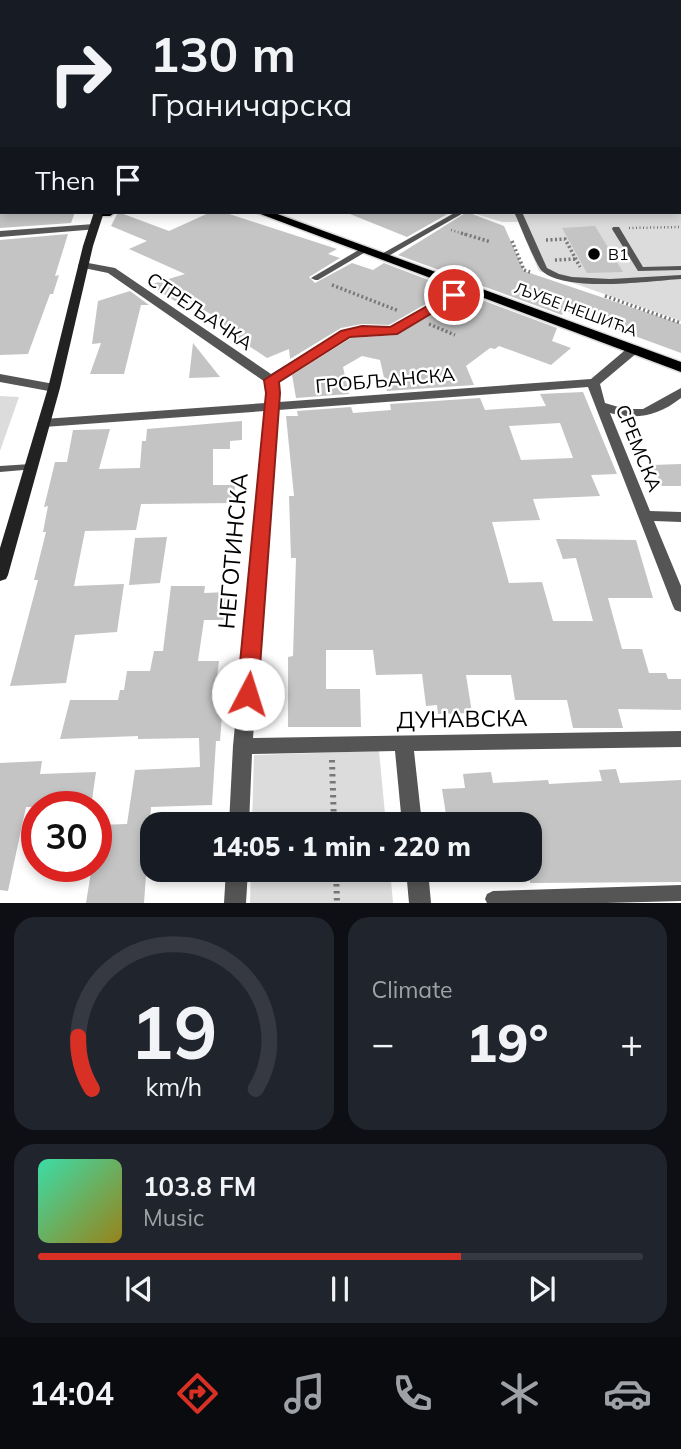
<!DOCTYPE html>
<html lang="en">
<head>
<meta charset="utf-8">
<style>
	:root { --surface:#171b24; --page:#20242c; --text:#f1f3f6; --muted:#9ea1a6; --line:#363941; --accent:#d93025 }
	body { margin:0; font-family:Mulish,sans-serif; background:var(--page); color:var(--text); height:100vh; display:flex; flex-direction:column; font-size:26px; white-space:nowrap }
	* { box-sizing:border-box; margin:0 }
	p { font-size:23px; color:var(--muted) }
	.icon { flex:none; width:38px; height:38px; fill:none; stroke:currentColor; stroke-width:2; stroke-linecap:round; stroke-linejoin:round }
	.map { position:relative; height:903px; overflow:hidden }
	.panel { display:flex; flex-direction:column; gap:14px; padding:14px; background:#0d0f14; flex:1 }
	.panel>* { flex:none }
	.guide { position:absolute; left:0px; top:0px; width:682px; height:214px; box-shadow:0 4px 10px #0003; background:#171b24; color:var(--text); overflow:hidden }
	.speed { position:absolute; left:21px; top:791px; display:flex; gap:14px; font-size:35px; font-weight:700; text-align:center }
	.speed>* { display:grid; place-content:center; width:91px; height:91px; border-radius:50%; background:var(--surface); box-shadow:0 4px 10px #0003; line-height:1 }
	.speed .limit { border:10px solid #d22; background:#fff; color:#111 }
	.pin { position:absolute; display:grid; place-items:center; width:60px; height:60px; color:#fff; margin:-30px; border:4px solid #fff; border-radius:50%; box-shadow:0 2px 7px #0007 }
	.me { position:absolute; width:77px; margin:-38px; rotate:5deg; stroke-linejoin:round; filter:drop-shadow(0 0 5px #0008) }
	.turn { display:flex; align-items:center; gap:24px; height:147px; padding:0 35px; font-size:32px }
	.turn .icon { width:91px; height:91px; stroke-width:2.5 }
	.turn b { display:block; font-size:49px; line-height:60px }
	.then { display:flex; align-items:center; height:66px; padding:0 35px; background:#0003; gap:14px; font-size:26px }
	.big { font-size:52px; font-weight:800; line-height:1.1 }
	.panel .card { flex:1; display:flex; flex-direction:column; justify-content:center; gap:10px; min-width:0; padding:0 24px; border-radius:21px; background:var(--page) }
	.panel .dial { align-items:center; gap:0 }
	.dial svg { height:182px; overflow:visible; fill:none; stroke:var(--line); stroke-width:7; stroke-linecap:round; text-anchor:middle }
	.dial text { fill:var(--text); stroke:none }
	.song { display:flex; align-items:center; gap:21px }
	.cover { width:84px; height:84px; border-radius:10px; background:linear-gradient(135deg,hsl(160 70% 55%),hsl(50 70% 35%)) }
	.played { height:7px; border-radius:4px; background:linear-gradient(90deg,var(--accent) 70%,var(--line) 70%) }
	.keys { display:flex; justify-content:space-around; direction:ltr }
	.heat { display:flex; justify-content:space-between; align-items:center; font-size:38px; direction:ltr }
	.panel .tiles { flex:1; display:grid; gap:14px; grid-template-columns:1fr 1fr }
	.card:last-child { grid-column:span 2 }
	.trip { position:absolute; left:140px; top:812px; width:402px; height:70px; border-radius:21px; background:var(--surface); box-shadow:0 4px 10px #0003; font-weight:800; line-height:70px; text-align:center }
	.menu { display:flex; height:112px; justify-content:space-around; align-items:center; background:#090b0e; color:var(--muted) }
	.menu .icon { width:49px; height:49px }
	.menu .active { color:var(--accent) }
	.menu b { font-size:32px; color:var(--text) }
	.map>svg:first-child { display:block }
</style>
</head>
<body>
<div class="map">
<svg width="681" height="903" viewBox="0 0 681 903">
	<rect width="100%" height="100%" fill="#fff"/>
	<g fill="#dcdcdc">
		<path d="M0 0H681V143V2H2V59Z"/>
		<path d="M681 146V321L539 271 518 222H502L469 212H681Z"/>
		<path d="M0 396 19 397 0 451Z"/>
		<path d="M379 751 386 824H252L254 755Z"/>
		<path d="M251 870H390L393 903H250Z"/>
	</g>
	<g fill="#c4c4c4" fill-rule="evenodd">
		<path d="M0 212H75L71 223 0 228Z"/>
		<path d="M118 212 169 231 211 212H223L337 249 328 254 340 258 309 277 315 283 352 263 373 270 384 263 452 289 389 325 362 324 341 328 290 359 289 349 267 358 216 324 222 321 184 298 175 301 149 285 185 274 129 249 147 241 111 226Z"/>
		<path d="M345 212H451L407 237Z"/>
		<path d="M467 212 504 226 524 271 681 324V353L564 310 562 315 398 255Z"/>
		<path d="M595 226 615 259 623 272 587 273 562 228Z"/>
		<path d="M68 234 55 276 59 275 53 294H50L28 354 0 355V240Z"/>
		<path d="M130 291 149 305H141L124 374H90L101 343 92 344 98 301Z"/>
		<path d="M466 294 557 328 552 341 571 348 551 365 499 346 495 349 490 348 466 366 474 385 387 391 380 360 362 356 343 367 349 394 296 398 292 375 351 338 396 335Z"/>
		<path d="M193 343 220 377 189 378Z"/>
		<path d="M583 392 617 474 591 475 600 496 533 499 540 520 492 522 509 583 542 582 553 621H593L576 558 563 559 556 539 636 540 653 598H608L622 649H642L649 673H666L668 679H681V710L618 709 623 728H573L567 700H515L511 675H466L472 713 438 714 437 705 426 706 422 674 376 675 373 650H326V689H360L361 727H288V657L293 656 296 558H291L289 496H294L286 416H298L297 411 351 407 353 413 391 410 390 404 480 398 485 410 546 406 540 394ZM560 423 573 458 521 460 509 426Z"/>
		<path d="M242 421V440L230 441V449H213V485H235L234 503 141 504 136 530 85 531 74 586 124 584 117 632 75 635 66 683 10 686 38 580H34L46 532H43L48 506 44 507 49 487 55 462H67L73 430 110 429 99 469 140 468 142 441H146L147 429Z"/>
		<path d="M681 464V486H662L652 465Z"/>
		<path d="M167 537 160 583 129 585 135 538Z"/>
		<path d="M171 586H205L204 593 228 592 225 620H204L198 661H219L214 702H223L220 741H216L212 805 151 807 144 903H86L92 866H96V825L127 824 135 770 200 767 199 738 138 739V736L60 739 70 700H118L120 690H124L127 671H150L154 651H163Z"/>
		<path d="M42 761 40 774 96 772 91 807H26L8 891 0 890V763Z"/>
		<path d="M616 769 620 783 681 780V882L530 883V824H457L456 821H447L442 789 465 788 463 774 491 772 493 783 548 780 549 784 602 781 599 770Z"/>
	</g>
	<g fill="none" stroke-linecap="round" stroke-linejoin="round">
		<defs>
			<g id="primary">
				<path d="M0 66 2 67V73L0 72Z"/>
				<rect x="0" y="165" width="2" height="6"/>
				<path d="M101 212H116L110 216H102Z"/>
				<path d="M255 212H272L681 362V372Z"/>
			</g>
		</defs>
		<use href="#primary" stroke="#dbdbdb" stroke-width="3"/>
		<g stroke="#777" stroke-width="2" stroke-dasharray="1 2" stroke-linecap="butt">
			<path d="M70 0 72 2"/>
			<path d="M339 0 341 2"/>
			<path d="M385 0 387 2"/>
			<path d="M90 2 93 0"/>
		</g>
		<g stroke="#777" stroke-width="2.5" stroke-dasharray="1 2.5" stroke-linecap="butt">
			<path d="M629 228 681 227"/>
			<path d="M451 230 467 235"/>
		</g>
		<g stroke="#777" stroke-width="3.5" stroke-dasharray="2 2.5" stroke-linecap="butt">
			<path d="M461 233 491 242"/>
			<path d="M546 240 565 239 580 267"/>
			<path d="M512 241 524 270 530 272"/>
			<path d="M555 260 576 259"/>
			<path d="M332 285 399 311"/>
			<path d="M605 296 681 323"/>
			<path d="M429 324 455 335"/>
		</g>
		<g stroke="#777" stroke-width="6" stroke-dasharray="2.5 4.5" stroke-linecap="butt">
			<path d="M332 760 334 824"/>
			<path d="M336 870 337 903"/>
		</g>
		<g fill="#555" fill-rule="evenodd">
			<path d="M456 212H465L385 258H379L378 256Z"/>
			<path d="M514 212H522L547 268 559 274 572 277 610 279 681 275V279C650 281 566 293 542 271 536 266 519 222 514 212Z"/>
			<path d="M613 227H619L643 267 681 266V270L638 271 612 229Z"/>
			<path d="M362 248H365L369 250 318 280H315L311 278Z"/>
			<path d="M466 284 469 285V289L395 333H362L345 337 341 334 342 332 362 327 390 328Z"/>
			<path d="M31 464 36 467 35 469 0 472V466Z"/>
			<path d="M681 885V901L606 903H487L485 899 487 894 493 891Z"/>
		</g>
		<g fill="#555" fill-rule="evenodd">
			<rect x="0" y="137" width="2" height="6"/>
			<path d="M94 224 98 225V229L0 237V231Z"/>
			<path d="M83 262 115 268 271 374 341 331H349L351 334 349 337 278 381 279 402 591 379 630 346H638L640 349 638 352 600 384 605 403 625 409H643L681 388V398C658 416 637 420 610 413L650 511 681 512V522L654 521 681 586V612L675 610 673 606 588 387 278 410 253 738 681 731V747L414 751 422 824H402L395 751 252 754 249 824H229L233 746 265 411 44 427 37 423 44 419 266 403 265 382 108 273 79 267 78 265Z"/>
			<path d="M0 374 54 384 60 388 54 392 0 382Z"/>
			<path d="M226 870H248L246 903H224Z"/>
			<path d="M406 870H428L431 903H409Z"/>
		</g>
		<path fill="#222" fill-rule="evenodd" d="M94 212H104L93 246 60 388 8 575 6 579 0 581V548L48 388 83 246Z"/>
		<use href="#primary" fill="#000" fill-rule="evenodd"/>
	</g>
	<path fill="#d93025" stroke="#8d1f18" stroke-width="2" d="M454 291 461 295 459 297 397 334 350 337 279 382 280 393 258 694 255 700 248 702 240 700 237 694 266 393 264 380 341 331 362 326 390 327Z"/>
	<circle fill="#000" stroke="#fff" stroke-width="2.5" cx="594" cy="254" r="7"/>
	<g text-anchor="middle" stroke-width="5" stroke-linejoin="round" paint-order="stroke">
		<g font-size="16" fill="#000" stroke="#fff" text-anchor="start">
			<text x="608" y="260">B1</text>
		</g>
		<g font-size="16" fill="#000" stroke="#fff">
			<text transform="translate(576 309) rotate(20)" y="6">ЉУБЕ НЕШИЋА</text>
		</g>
		<g font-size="19" fill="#000" stroke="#fff">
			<text transform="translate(200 311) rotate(34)" y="7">СТРЕЉАЧКА</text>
			<text transform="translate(385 380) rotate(-5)" y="7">ГРОБЉАНСКА</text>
			<text transform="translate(639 448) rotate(68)" y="7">СРЕМСКА</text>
		</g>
		<g font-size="23" fill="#000" stroke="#fff">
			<text transform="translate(233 551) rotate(-85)" y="8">НЕГОТИНСКА</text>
			<text transform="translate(462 719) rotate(-1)" y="8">ДУНАВСКА</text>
		</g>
	</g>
</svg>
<div class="speed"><div class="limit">30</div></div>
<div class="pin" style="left:454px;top:295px;background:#d93025"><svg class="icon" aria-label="arrive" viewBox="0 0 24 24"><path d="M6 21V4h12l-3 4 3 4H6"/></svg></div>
<svg class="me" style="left:248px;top:694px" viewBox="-20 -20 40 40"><circle r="19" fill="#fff"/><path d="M0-13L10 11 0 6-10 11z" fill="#d93025"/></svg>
<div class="trip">14:05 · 1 min · 220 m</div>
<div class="guide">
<div class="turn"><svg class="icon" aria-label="right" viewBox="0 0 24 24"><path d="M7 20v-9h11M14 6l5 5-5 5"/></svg><div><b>130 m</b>Граничарска</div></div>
<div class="then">Then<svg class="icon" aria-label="arrive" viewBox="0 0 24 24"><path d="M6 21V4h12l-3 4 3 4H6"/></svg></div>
</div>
</div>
<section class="panel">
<div class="tiles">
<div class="card dial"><svg viewBox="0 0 100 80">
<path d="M14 69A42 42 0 1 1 86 69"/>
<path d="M14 69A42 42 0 0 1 8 46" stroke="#d93025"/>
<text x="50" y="56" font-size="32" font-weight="700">19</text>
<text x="50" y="72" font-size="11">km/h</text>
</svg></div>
<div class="card"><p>Climate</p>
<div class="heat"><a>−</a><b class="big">19°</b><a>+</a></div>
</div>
<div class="card">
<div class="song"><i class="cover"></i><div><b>103.8 FM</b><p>Music</p></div></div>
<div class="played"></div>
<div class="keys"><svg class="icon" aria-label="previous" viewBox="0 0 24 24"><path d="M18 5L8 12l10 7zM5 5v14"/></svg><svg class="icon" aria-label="pause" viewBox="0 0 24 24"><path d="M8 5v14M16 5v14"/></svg><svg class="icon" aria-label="next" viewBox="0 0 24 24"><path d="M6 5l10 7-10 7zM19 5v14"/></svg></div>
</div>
</div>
</section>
<nav class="menu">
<b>14:04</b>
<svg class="icon active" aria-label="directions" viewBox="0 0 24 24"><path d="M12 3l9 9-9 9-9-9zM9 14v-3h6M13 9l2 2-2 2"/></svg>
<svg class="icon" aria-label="music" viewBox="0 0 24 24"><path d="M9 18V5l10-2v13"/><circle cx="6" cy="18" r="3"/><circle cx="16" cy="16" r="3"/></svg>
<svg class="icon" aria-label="phone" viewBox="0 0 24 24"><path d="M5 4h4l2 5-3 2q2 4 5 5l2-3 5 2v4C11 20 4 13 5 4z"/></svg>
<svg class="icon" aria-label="climate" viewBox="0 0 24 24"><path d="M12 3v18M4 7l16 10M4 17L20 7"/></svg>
<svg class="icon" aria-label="car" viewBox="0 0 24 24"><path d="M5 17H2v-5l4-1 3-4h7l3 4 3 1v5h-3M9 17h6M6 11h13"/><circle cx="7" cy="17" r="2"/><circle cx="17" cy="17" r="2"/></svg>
</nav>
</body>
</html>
